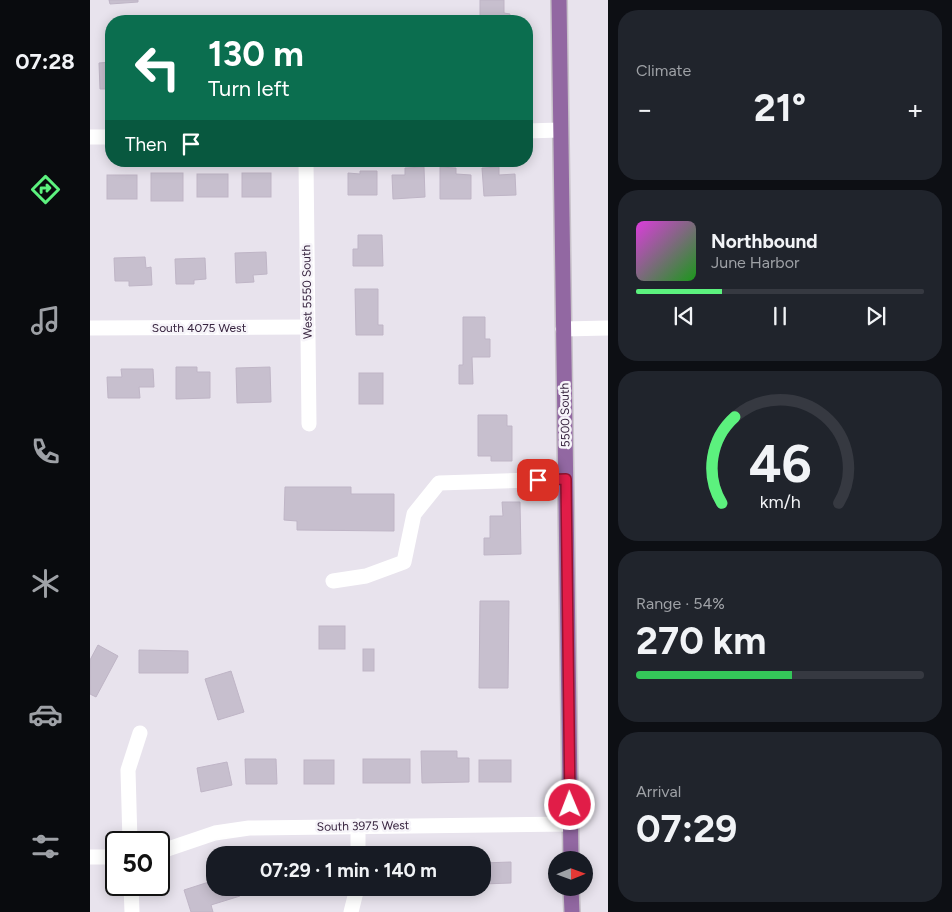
<!DOCTYPE html>
<html lang="en">
<head>
<meta charset="utf-8">
<style>
	:root { --surface:#171b24; --page:#20242c; --text:#f1f3f6; --muted:#9ea1a6; --line:#363941; --accent:#5cf17e }
	body { margin:0; font-family:Figtree,sans-serif; background:var(--page); color:var(--text); height:100vh; display:flex; flex-direction:column; font-size:19px; white-space:nowrap }
	* { box-sizing:border-box; margin:0 }
	p { font-size:16px; color:var(--muted) }
	.icon { flex:none; width:28px; height:28px; fill:none; stroke:currentColor; stroke-width:2; stroke-linecap:round; stroke-linejoin:round }
	.map { position:relative; flex:1; overflow:hidden }
	.drawer { display:flex; flex-direction:column; gap:10px; padding:10px; background:#0d0f14; width:344px }
	.drawer>* { flex:none }
	.top-card { position:absolute; left:15px; top:15px; width:428px; height:152px; border-radius:20px; box-shadow:0 2px 12px #0003; background:#0b6e4f; color:#fff; overflow:hidden }
	.needle { width:32px; rotate:89deg }
	.tools { position:absolute; left:458px; top:851px; display:grid; gap:10px }
	.tools a { display:grid; place-items:center; width:45px; height:45px; border-radius:50%; background:var(--surface); box-shadow:0 2px 12px #0003; font-size:25px }
	.speed { position:absolute; left:15px; top:831px; display:flex; gap:10px; font-size:25px; font-weight:700; text-align:center }
	.speed>* { display:grid; place-content:center; width:65px; height:65px; border-radius:50%; background:var(--surface); box-shadow:0 2px 12px #0003; line-height:1 }
	.speed .limit { border:2px solid #111; border-radius:8px; background:#fff; color:#111 }
	.pin { position:absolute; display:grid; place-items:center; width:42px; height:42px; color:#fff; margin:-21px; border-radius:10px; box-shadow:0 2px 8px #0006 }
	.me { position:absolute; width:55px; margin:-28px; rotate:359deg; stroke-linejoin:round; filter:drop-shadow(0 0 4px #0008) }
	.turn { display:flex; align-items:center; gap:18px; height:105px; padding:0 20px; font-size:22px }
	.turn .icon { width:65px; height:65px; stroke-width:2.5 }
	.turn b { display:block; font-size:35px; line-height:42px }
	.then { display:flex; align-items:center; height:48px; padding:0 20px; background:#0003; gap:10px; font-size:19px }
	.big { font-size:38px; font-weight:700; line-height:1.1 }
	.drawer .widget { flex:1; display:flex; flex-direction:column; justify-content:center; gap:8px; min-width:0; padding:0 18px; border-radius:20px; background:var(--page) }
	.drawer .dial { align-items:center; gap:0 }
	.dial svg { height:130px; overflow:visible; fill:none; stroke:var(--line); stroke-width:7; stroke-linecap:round; text-anchor:middle }
	.dial text { fill:var(--text); stroke:none }
	.song { display:flex; align-items:center; gap:15px }
	.cover { width:60px; height:60px; border-radius:8px; background:linear-gradient(135deg,hsl(300 70% 55%),hsl(120 70% 35%)) }
	.played { height:5px; border-radius:2px; background:linear-gradient(90deg,var(--accent) 30%,var(--line) 30%) }
	.keys { display:flex; justify-content:space-around; direction:ltr }
	.heat { display:flex; justify-content:space-between; align-items:center; font-size:28px; direction:ltr }
	.charge { height:8px; border-radius:4px; background:linear-gradient(90deg,#34c759 54%,var(--line) 0) }
	.trip { position:absolute; left:116px; top:846px; width:285px; height:50px; border-radius:20px; background:var(--surface); box-shadow:0 2px 12px #0003; font-weight:700; line-height:50px; text-align:center }
	main { display:flex; flex:1; min-height:0 }
	.dock { display:flex; flex-direction:column; width:90px; justify-content:space-around; align-items:center; background:#090b0e; color:var(--muted) }
	.dock .icon { width:35px; height:35px }
	.dock .selected { color:var(--accent) }
	.dock b { font-size:22px; color:var(--text) }
	.map>svg:first-child { display:block }
</style>
</head>
<body>
<main>
<nav class="dock">
<b>07:28</b>
<svg class="icon selected" aria-label="directions" viewBox="0 0 24 24"><path d="M12 3l9 9-9 9-9-9zM9 14v-3h6M13 9l2 2-2 2"/></svg>
<svg class="icon" aria-label="music" viewBox="0 0 24 24"><path d="M9 18V5l10-2v13"/><circle cx="6" cy="18" r="3"/><circle cx="16" cy="16" r="3"/></svg>
<svg class="icon" aria-label="phone" viewBox="0 0 24 24"><path d="M5 4h4l2 5-3 2q2 4 5 5l2-3 5 2v4C11 20 4 13 5 4z"/></svg>
<svg class="icon" aria-label="climate" viewBox="0 0 24 24"><path d="M12 3v18M4 7l16 10M4 17L20 7"/></svg>
<svg class="icon" aria-label="car" viewBox="0 0 24 24"><path d="M5 17H2v-5l4-1 3-4h7l3 4 3 1v5h-3M9 17h6M6 11h13"/><circle cx="7" cy="17" r="2"/><circle cx="17" cy="17" r="2"/></svg>
<svg class="icon" aria-label="filters" viewBox="0 0 24 24"><path d="M4 7h16M4 17h16"/><circle cx="9" cy="7" r="2"/><circle cx="15" cy="17" r="2"/></svg>
</nav>
<div class="map">
<svg width="519" height="912" viewBox="0 0 519 912">
	<rect width="100%" height="100%" fill="#e8e3ed"/>
	<g fill="#c7bfce" stroke="#bfb5c6">
		<path d="M19 0H48V2L20 4Z"/>
		<path d="M390 0H414V13L420 14V21H390Z"/>
		<path d="M21 62V89H10L9 63Z"/>
		<path d="M334 167 335 197 303 199 302 175H315V168Z"/>
		<path d="M350 167 366 168V174L381 175V199H350Z"/>
		<path d="M409 167V175L425 174 426 195 394 196 392 168Z"/>
		<path d="M270 171H287V195H258V173L270 174Z"/>
		<rect x="61" y="173" width="32" height="28"/>
		<rect x="152" y="173" width="29" height="24"/>
		<rect x="107" y="174" width="31" height="23"/>
		<rect x="17" y="175" width="30" height="24"/>
		<path d="M268 235H292L293 266H263V249H268Z"/>
		<path d="M176 252 177 274 163 275 164 282 146 283 145 253Z"/>
		<path d="M55 257 56 268 61 267 62 285 39 286V281H25L24 258Z"/>
		<path d="M115 258 116 279 104 280V284H86L85 259Z"/>
		<path d="M265 289H288V325H293V335H266Z"/>
		<path d="M373 317H395V339H400V357H382L383 384H369V365H373Z"/>
		<path d="M86 367H107V372H120V398L86 399Z"/>
		<path d="M180 367 181 402 147 403 146 368Z"/>
		<path d="M31 369H63L64 387H49L50 398H18L17 377H32Z"/>
		<rect x="269" y="373" width="24" height="31"/>
		<path d="M388 415H417V426H422V461H401V456H388Z"/>
		<path d="M195 487H261V494H304V531L207 530V521L194 520Z"/>
		<path d="M412 502H430L431 554 394 555V538H400V516H413Z"/>
		<path d="M390 601H419L418 688H389Z"/>
		<rect x="229" y="626" width="26" height="23"/>
		<path d="M8 645 28 656 6 697 0 694V660Z"/>
		<rect x="273" y="649" width="11" height="22"/>
		<path d="M49 650 98 651V673H49Z"/>
		<path d="M141 671 154 712 128 720 115 679Z"/>
		<path d="M331 751H367V758H379V782L332 783Z"/>
		<path d="M155 759H186L187 784H156Z"/>
		<rect x="273" y="759" width="47" height="24"/>
		<rect x="214" y="760" width="30" height="24"/>
		<rect x="389" y="760" width="32" height="22"/>
		<path d="M137 762 142 785 111 792 107 768Z"/>
		<path d="M421 862V883L392 884V863Z"/>
		<path d="M125 880V888H147L150 896 121 905 123 912H101L94 890Z"/>
		<path d="M169 888H215V892L169 893Z"/>
		<path d="M325 888H358V892L325 893Z"/>
	</g>
	<g fill="none" stroke-linecap="round" stroke-linejoin="round">
		<defs>
			<g id="major">
				<path d="M469 0 481 860"/>
				<path d="M481 888 482 912"/>
			</g>
		</defs>
		<use href="#major" stroke="#c7c1c9" stroke-width="18"/>
		<g stroke="#fff" stroke-width="15">
			<path d="M436 131 470 130"/>
			<path d="M0 137H21"/>
			<path d="M216 161 219 424"/>
			<path d="M0 328 218 327"/>
			<path d="M473 329 519 328"/>
			<path d="M243 581 276 576 314 562 324 514 349 483 475 479"/>
			<path d="M268 826V855"/>
			<path d="M40 842 38 770 50 733"/>
			<path d="M69 852 125 833 159 828 480 824"/>
			<path d="M0 857H26"/>
			<path d="M41 885 42 912"/>
			<path d="M261 912 267 888"/>
		</g>
		<use href="#major" stroke="#9268a2" stroke-width="15"/>
	</g>
	<g fill="none" stroke-linecap="round" stroke-linejoin="round">
		<defs>
			<path id="route" d="M448 480 476 479 480 805"/>
		</defs>
		<use href="#route" stroke="#92132f" stroke-width="12"/>
		<use href="#route" stroke="#e11d48" stroke-width="9"/>
	</g>
	<g text-anchor="middle" stroke-width="5" stroke-linejoin="round" paint-order="stroke">
		<g font-size="12" fill="#36233e" stroke="#f6f4f9">
			<text transform="translate(217 292) rotate(-91)" y="4">West 5550 South</text>
			<text x="109" y="332">South 4075 West</text>
			<text transform="translate(475 415) rotate(-91)" y="4">5500 South</text>
			<text transform="translate(273 826) rotate(-1)" y="4">South 3975 West</text>
		</g>
	</g>
</svg>
<div class="tools">
<a><svg class="needle" viewBox="-14 -14 28 28"><path d="M0-13l5 13h-10z" fill="#e53935"/><path d="M0 13l5-13h-10z" fill="#9ea1a6"/></svg></a>
</div>
<div class="speed"><div class="limit">50</div></div>
<div class="pin" style="left:448px;top:480px;background:#d93025"><svg class="icon" aria-label="arrive" viewBox="0 0 24 24"><path d="M6 21V4h12l-3 4 3 4H6"/></svg></div>
<svg class="me" style="left:480px;top:805px" viewBox="-20 -20 40 40"><circle r="17" fill="#e11d48" stroke="#fff" stroke-width="3"/><path d="M0-11L8 9 0 5-8 9z" fill="#fff"/></svg>
<div class="trip">07:29 · 1 min · 140 m</div>
<div class="top-card">
<div class="turn"><svg class="icon" aria-label="left" viewBox="0 0 24 24"><path d="M17 20v-9H6M10 6l-5 5 5 5"/></svg><div><b>130 m</b>Turn left</div></div>
<div class="then">Then<svg class="icon" aria-label="arrive" viewBox="0 0 24 24"><path d="M6 21V4h12l-3 4 3 4H6"/></svg></div>
</div>
</div>
<section class="drawer">
<div class="widget"><p>Climate</p>
<div class="heat"><a>−</a><b class="big">21°</b><a>+</a></div>
</div>
<div class="widget">
<div class="song"><i class="cover"></i><div><b>Northbound</b><p>June Harbor</p></div></div>
<div class="played"></div>
<div class="keys"><svg class="icon" aria-label="previous" viewBox="0 0 24 24"><path d="M18 5L8 12l10 7zM5 5v14"/></svg><svg class="icon" aria-label="pause" viewBox="0 0 24 24"><path d="M8 5v14M16 5v14"/></svg><svg class="icon" aria-label="next" viewBox="0 0 24 24"><path d="M6 5l10 7-10 7zM19 5v14"/></svg></div>
</div>
<div class="widget dial"><svg viewBox="0 0 100 80">
<path d="M14 69A42 42 0 1 1 86 69"/>
<path d="M14 69A42 42 0 0 1 22 16" stroke="#5cf17e"/>
<text x="50" y="56" font-size="32" font-weight="700">46</text>
<text x="50" y="72" font-size="11">km/h</text>
</svg></div>
<div class="widget"><p>Range · 54%</p><b class="big">270 km</b><div class="charge"></div></div>
<div class="widget"><p>Arrival</p><b class="big">07:29</b></div>
</section>
</main>
</body>
</html>
